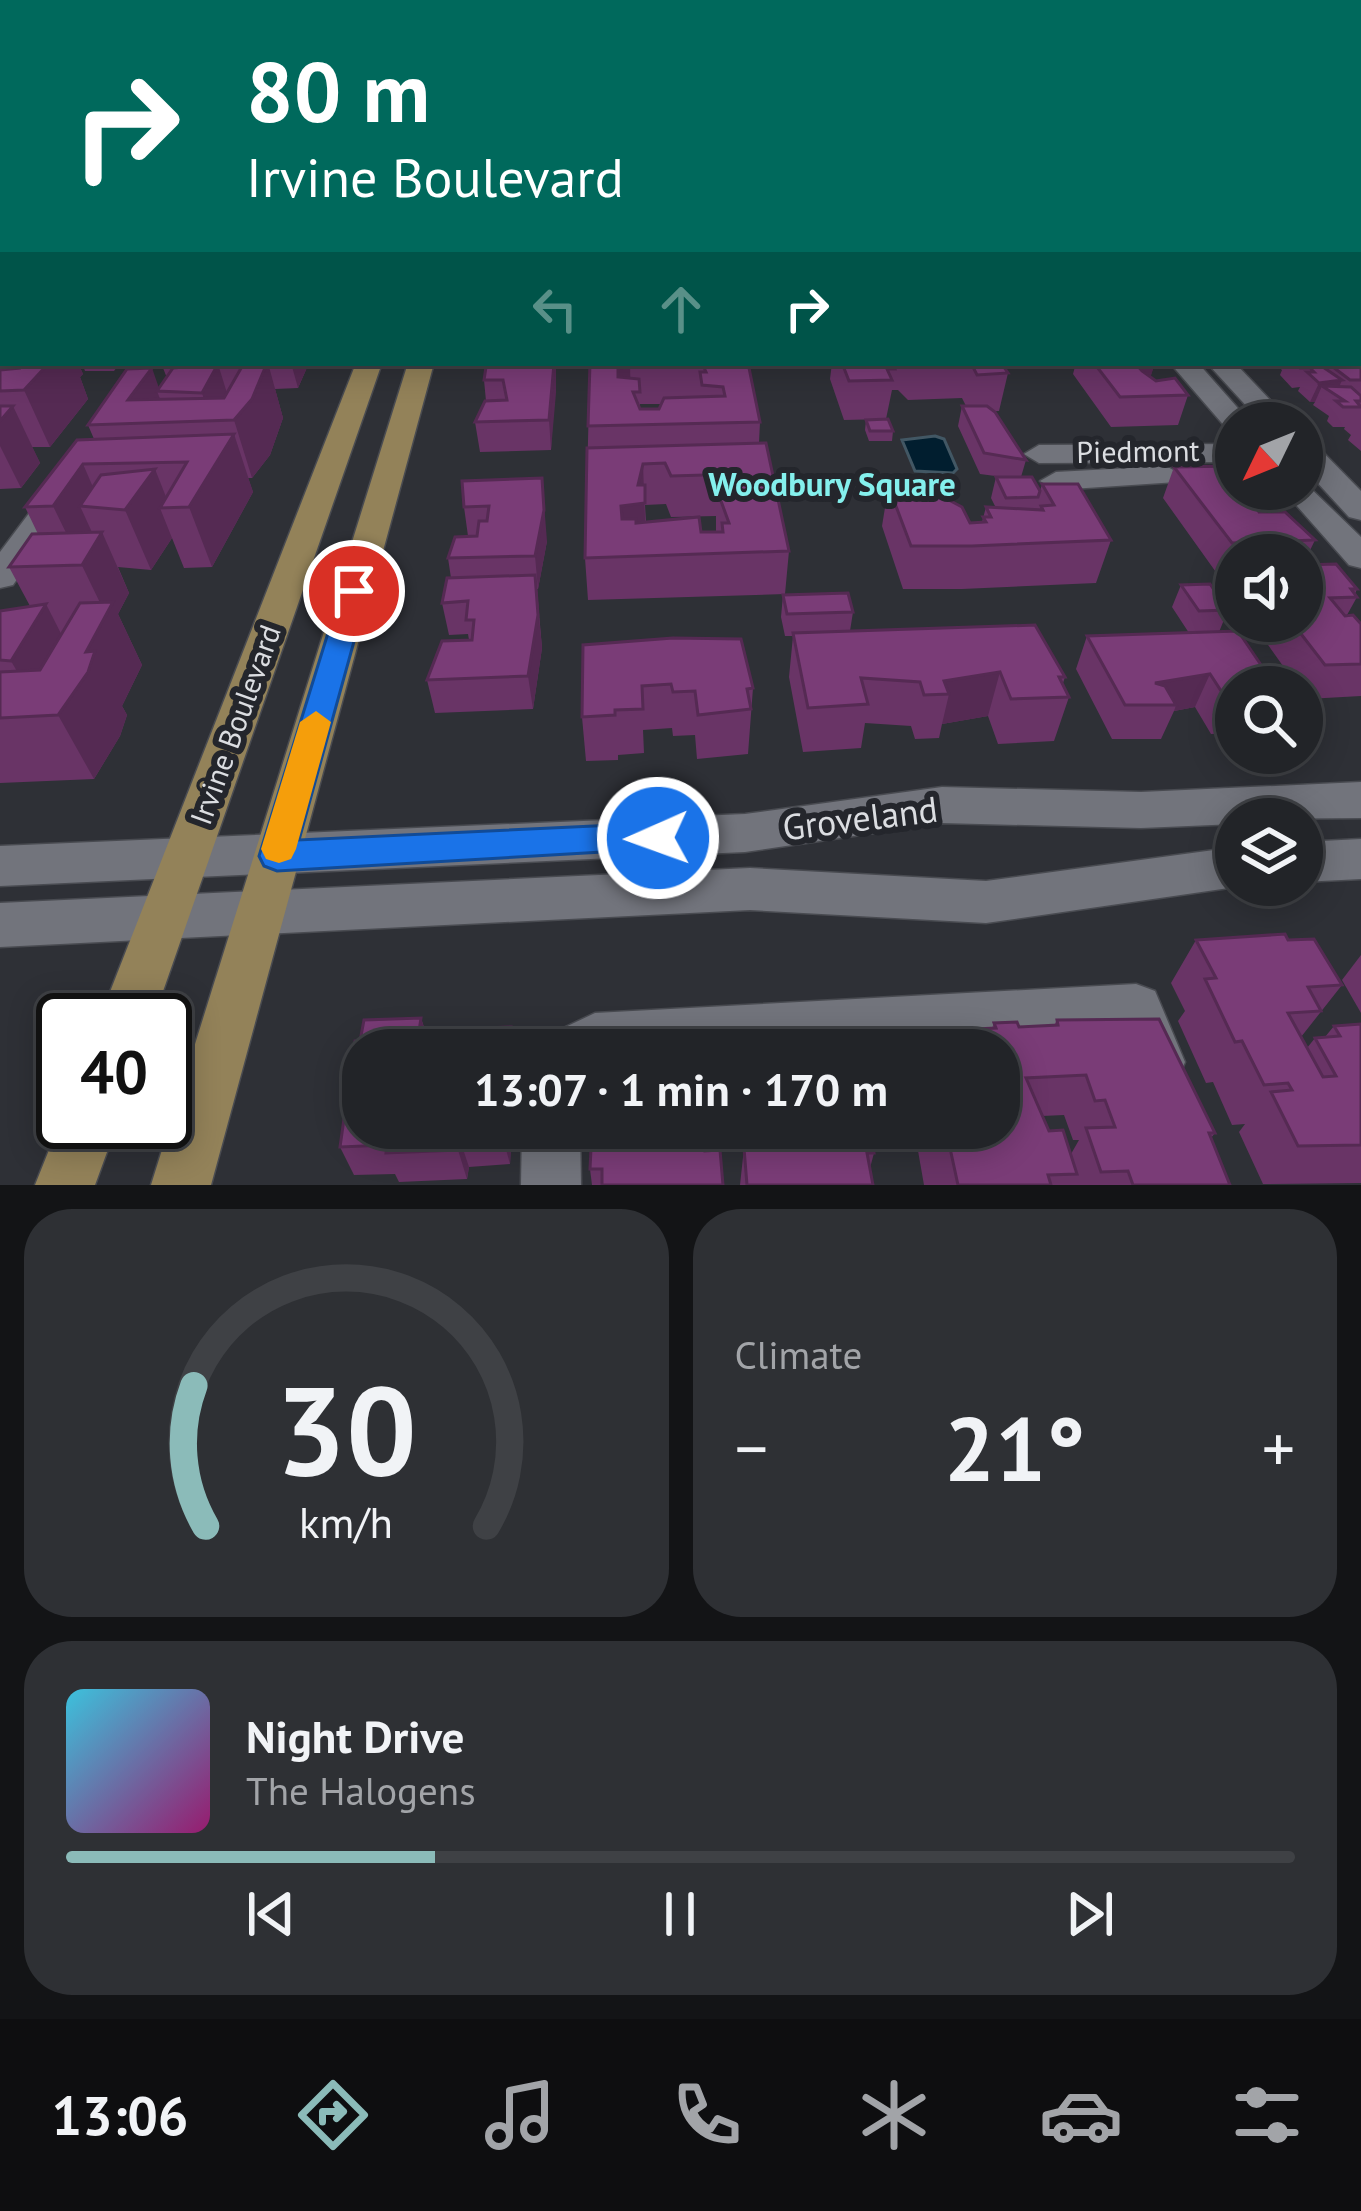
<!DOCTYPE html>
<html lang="en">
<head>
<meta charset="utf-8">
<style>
	:root { --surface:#222428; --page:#2e3034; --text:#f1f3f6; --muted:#a2a4a8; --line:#3f4145; --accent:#8bbbb9 }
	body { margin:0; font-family:"PT Sans",sans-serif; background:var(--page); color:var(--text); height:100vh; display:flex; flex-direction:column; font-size:45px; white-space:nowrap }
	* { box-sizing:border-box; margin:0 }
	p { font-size:39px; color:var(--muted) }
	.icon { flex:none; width:66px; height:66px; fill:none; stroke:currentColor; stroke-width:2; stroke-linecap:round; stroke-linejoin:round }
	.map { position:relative; height:1185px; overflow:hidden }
	.sheet { display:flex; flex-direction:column; gap:24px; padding:24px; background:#131416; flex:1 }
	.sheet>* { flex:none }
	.hud { position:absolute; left:0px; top:0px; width:1362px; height:366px; box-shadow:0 6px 30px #0003,0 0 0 3px var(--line); background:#00695c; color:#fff; overflow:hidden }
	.needle { width:78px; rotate:227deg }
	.tools { position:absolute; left:1215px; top:402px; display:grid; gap:24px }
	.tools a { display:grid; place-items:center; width:108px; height:108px; border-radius:50%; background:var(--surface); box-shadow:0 6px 30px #0003,0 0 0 3px var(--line); font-size:60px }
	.speed { position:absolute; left:36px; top:993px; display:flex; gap:24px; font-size:60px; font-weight:700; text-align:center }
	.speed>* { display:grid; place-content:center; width:156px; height:156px; border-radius:50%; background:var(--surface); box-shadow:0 6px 30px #0003,0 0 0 3px var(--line); line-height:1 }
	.speed .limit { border:6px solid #111; border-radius:18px; background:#fff; color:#111 }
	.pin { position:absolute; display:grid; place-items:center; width:102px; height:102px; color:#fff; margin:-51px; border:6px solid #fff; border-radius:50%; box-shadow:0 3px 12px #0007 }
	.me { position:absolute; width:132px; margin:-66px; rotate:268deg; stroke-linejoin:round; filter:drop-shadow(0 0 9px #0008) }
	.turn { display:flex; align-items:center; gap:42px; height:252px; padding:0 48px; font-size:54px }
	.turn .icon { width:156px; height:156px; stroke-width:2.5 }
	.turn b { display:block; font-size:84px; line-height:102px }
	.lanes { display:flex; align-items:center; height:114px; padding:0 48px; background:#0003; justify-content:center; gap:60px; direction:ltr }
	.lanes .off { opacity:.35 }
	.big { font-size:90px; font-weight:600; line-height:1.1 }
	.sheet .widget { flex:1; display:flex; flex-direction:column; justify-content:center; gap:18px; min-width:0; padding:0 42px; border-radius:48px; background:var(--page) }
	.sheet .dial { align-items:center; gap:0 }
	.dial svg { height:312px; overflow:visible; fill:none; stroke:var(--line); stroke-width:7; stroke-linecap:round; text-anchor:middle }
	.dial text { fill:var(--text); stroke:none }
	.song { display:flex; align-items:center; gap:36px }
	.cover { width:144px; height:144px; border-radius:18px; background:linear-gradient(135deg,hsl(190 70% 55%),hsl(320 70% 35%)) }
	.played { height:12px; border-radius:6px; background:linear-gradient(90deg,var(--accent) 30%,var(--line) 30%) }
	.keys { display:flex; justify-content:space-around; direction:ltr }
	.heat { display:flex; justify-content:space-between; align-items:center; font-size:66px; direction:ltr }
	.sheet .tiles { flex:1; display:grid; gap:24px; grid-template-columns:1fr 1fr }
	.widget:last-child { grid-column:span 2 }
	.trip { position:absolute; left:342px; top:1029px; width:678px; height:120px; border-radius:48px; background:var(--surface); box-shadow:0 6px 30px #0003,0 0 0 3px var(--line); font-weight:600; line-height:120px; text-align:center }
	.tab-bar { display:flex; height:192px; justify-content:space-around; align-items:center; background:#0e0e10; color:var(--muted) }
	.tab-bar .icon { width:84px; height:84px }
	.tab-bar .selected { color:var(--accent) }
	.tab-bar b { font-size:54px; color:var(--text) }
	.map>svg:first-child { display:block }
</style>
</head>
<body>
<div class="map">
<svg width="1361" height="1185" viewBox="0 0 1361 1185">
	<rect width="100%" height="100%" fill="#2e3036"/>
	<path fill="#011e2f" stroke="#425764" stroke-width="3" d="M935 436 944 439 957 469 953 473 915 471 902 440Z"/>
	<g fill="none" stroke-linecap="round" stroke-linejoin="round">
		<defs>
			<g id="minor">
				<rect x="1359" y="263" width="2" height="14"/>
				<path d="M1361 292V307H1359V292Z"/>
				<rect x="0" y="334" width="3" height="16"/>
				<path d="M1170 363H1198L1251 423H1236V431L1227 429Z"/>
				<path d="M1207 363H1235L1292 423H1262Z"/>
				<path d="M1302 439 1313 442 1361 491V520L1349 517 1302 466Z"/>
				<path d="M1236 444V462L1039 463 1024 454 1039 445Z"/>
				<path d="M1166 466 1182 475 1177 482 1056 490 1040 481 1056 472Z"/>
				<path d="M65 478 81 487 13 585 0 588V552L54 480Z"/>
				<path d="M1302 480 1361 537V568L1349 565 1282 489H1302Z"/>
				<path d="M1361 782V818L1236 819V824L1141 828 942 823 745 852 0 886V846L745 814 942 787 1141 792Z"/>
				<path d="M1361 839V879L1302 882V842Z"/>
				<path d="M1236 847V885H1242L1236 887 986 923 750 910 0 947V903L750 868 986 881Z"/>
				<path d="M1136 984 1155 991 1185 1062 1177 1081 1157 1090 1137 1081 1119 1035 874 1050H548L557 1031 595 1013Z"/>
				<path d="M522 1128H580L581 1185H521Z"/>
			</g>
			<g id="major">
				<path d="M356 363H382L153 1020H99Z"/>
				<path d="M408 363H434L211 1185H151Z"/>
				<path d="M63 1115V1122H118L95 1185H35Z"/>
			</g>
		</defs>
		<use href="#minor" stroke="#494b51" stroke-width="3"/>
		<use href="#major" stroke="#494b51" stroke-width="3"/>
		<use href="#minor" fill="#72747c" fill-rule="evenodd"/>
		<use href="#major" fill="#938259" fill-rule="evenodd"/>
	</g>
	<g fill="#693466" fill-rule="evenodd">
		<path d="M1359 192H1361V260L1359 259Z"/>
		<path d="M3 194V310L0 303V195Z"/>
		<path d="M0 344H3V363H78L83 374 80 377 88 399 50 447H32L40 463 21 488 0 489Z"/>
		<path d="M1359 356H1361V451L1348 440 1351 435 1344 429 1345 427H1333L1327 421 1329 416 1313 405 1315 402H1310L1298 391 1300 387 1292 388 1280 375 1282 370 1274 363H1359Z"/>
		<path d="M82 363H120L114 371H85Z"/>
		<path d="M161 363H309L298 388 275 389 283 418 270 455 252 478H248L253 492 212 567 184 568 172 538 151 570 118 567 129 593 118 614 142 665 122 706 127 715 120 736 94 779 0 783V611L30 606 9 567 38 534 25 507 94 439 88 425 159 389 167 378Z"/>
		<path d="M487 363H556L551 450 480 452 475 422 486 401 484 380Z"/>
		<path d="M590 363H778L777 367 748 368 760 422 759 443 789 551 785 594 588 600 585 558ZM640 404H662L659 409H640ZM666 504 671 517 716 516V532H701L646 522 645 505Z"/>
		<path d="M832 363H1001L1008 373 999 411H994L1026 460 1021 477 1040 491 1042 484 1111 540 1096 583 962 589H903L882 526 890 477 933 484 970 523 982 522 986 507 996 508 991 498 996 477H1003L980 474 958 426 962 406H966L962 398 908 400 898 390H892L886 419 844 420 830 379Z"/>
		<path d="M1076 363H1155L1150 377 1188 395 1178 425 1111 427 1073 374Z"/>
		<path d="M866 420 893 431 892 441H869L865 430Z"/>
		<path d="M1174 467 1236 489H1270L1260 512 1315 540 1303 565 1357 589 1355 594 1357 597 1347 615 1361 624V696L1307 699 1302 692V687H1298L1251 621H1302V555H1236V575H1218L1163 498Z"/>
		<path d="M462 481 547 541 538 589H537L542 648 533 709 435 713 427 680 469 640 468 634 449 635 442 603 451 578 448 558 468 536 464 507Z"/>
		<path d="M1181 585 1228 610 1219 632 1236 687V733L1211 734 1195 707 1174 711 1161 739H1112L1076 669 1087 636 1189 633 1172 607Z"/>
		<path d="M783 595 853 612 850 631 1065 677 1063 683 1069 697 1054 741 998 744 988 716 942 724 939 738 915 739 911 726 865 723 861 748 803 752 789 677 793 636H785L781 617Z"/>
		<path d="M583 645 753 688 748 754 697 759 695 735 673 736 672 728 643 730 644 753 618 755V760L586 761 582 717Z"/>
		<path d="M1196 940H1288L1342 985 1301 1037 1307 1048 1315 1038 1325 1037 1334 1026 1361 1024V1183L1263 1184 1239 1132 1245 1124 1232 1125 1213 1082 1206 1083 1178 1021 1185 1011 1171 983Z"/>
		<path d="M1361 955V1013L1342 980Z"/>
		<path d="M421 1018 430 1045 512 1128 510 1164 469 1167 467 1179 399 1182 395 1174 354 1175 340 1147 360 1041Z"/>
		<path d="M1057 1020 1215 1133 1211 1138 1230 1185H924L914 1128H999V1050H911L916 1032 992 1028 994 1023 1019 1027 1054 1025ZM1064 1115 1073 1140H1079L1071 1154 1049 1131 1042 1116Z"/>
		<path d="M592 1128H868L874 1153 870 1168 873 1185H740L744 1148 755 1147 754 1134 704 1137 705 1151 723 1185H592L590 1169Z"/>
	</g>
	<g fill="#552a53">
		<path d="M3 227V278L0 273V230Z"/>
		<path d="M49 363H78L83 374 80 377 88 399 50 447 24 390Z"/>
		<path d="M268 363 283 418 270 455 252 478 234 420 211 421 202 393 218 364 235 419Z"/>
		<path d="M291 363H309L298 388Z"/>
		<path d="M553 363H556V393L551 450 549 420Z"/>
		<path d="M1134 363H1155L1147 388Z"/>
		<path d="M630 365 631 403 620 407 618 369Z"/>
		<path d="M152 368 160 391H157L169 422 128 400Z"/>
		<path d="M1342 380 1336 395 1322 386 1315 402H1310L1319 383Z"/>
		<path d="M13 406 40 463 21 488 0 446V421Z"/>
		<path d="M234 434 253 492 212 567 189 507Z"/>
		<path d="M83 464 102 508 80 506 96 541 102 532 129 593 118 614 142 665 122 706 127 715 120 736 94 779 58 715 86 652 106 615 53 506Z"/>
		<path d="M643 464 646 545 623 548 621 506 638 485Z"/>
		<path d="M155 469 170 507 160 508 172 538 151 570 125 510Z"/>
		<path d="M542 478 547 541 538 589 535 556Z"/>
		<path d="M535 575 542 648 533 709 528 676Z"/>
		<path d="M46 604 78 667 43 716 11 661Z"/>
		<path d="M1000 672 988 716 942 724 949 694 944 681Z"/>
		<path d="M1210 674 1195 707 1174 711 1176 705 1155 683Z"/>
		<path d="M421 1018 431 1050 417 1045Z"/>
		<path d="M511 1027 516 1050H509Z"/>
		<path d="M503 1128H512L510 1164 502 1135Z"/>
		<path d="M459 1137 469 1167 467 1179 458 1150Z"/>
	</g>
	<g fill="#7a3c77" stroke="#552a53" stroke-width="3" fill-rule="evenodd">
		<rect x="0" y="344" width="3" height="17"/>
		<path d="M24 363H49L24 390 0 391V370L20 368Z"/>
		<path d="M244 363H267L252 399 234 420 88 425 127 369 152 368 128 400 224 398Z"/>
		<path d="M590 363H681V365H630L618 369V377L639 379 640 392H633L640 409H659L664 398 725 396 723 387 702 385 700 372H706L702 363H748L760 422 588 426Z"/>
		<path d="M842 363H893L895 369H887L892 380 849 381Z"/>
		<path d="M971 363H1001L1008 373 977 375Z"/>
		<path d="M1094 363H1135L1142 371 1156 381 1175 378 1188 395 1120 397Z"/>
		<path d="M1295 363H1317L1342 380 1319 383 1307 372H1314L1310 368H1300Z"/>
		<path d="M218 364 202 393 157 391 173 368Z"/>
		<path d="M554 364 549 420 475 422 485 401 507 400 503 380H484L486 367Z"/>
		<path d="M1340 365 1361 366V380H1350L1333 367Z"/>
		<path d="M1322 386 1351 387 1361 396V401H1356L1361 407H1343L1336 401H1345Z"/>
		<path d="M0 406H13L0 421Z"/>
		<path d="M962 406H987L995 412 1026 460 984 453Z"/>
		<path d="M888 419 893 431H870L866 420Z"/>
		<path d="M234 434 189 507 160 508 187 462 83 464 53 506 25 507 77 440Z"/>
		<path d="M766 443 789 551 585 558 587 448ZM665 463 671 476 739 474 741 486 717 490 729 523H722L723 532H701L699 517 636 523V519H622L621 506 645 503V485H638L643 464Z"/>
		<path d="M1236 466V489H1246L1259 512H1285L1315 540 1232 543 1174 467Z"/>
		<path d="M155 469 125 510 80 506 101 475Z"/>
		<path d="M929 476 933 484 893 485 890 477Z"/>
		<path d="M996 477H1032L1040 491 1038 497 1006 498Z"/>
		<path d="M542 478 544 510 535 556 448 558 455 537 477 536 479 521H487L489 506 464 507 462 481Z"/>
		<path d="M939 484 945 498 962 507 970 523 986 522 983 517H991L986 507 1043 510 1041 506 1054 505 1042 484H1078L1111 540 972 546H911L888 485Z"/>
		<path d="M102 532 82 565 9 567 32 534Z"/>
		<path d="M1336 564 1357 589H1351L1357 597 1330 598 1345 616 1353 615 1361 624V664L1325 665 1291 621H1302V565Z"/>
		<path d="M535 575 538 615 528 676 427 680 442 641 472 640 474 620H466L468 601 442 603 447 578Z"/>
		<path d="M1210 584 1228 610 1199 611 1181 585Z"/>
		<path d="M848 593 853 612 787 614 783 595Z"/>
		<path d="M113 602 86 652 95 651 88 672 58 715 0 718V672L40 670 80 603Z"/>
		<path d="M46 604 11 661 0 660V611Z"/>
		<path d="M1035 625 1065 677H1059L1069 697 1011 699 1000 672 944 681 949 694 924 695 920 682 861 678 868 704 808 708 793 633Z"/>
		<path d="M1238 631 1276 687H1236V700H1227L1210 674 1155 683 1165 686 1176 705H1125L1087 636Z"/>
		<path d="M673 638 741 639 753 688 747 689 751 709 698 715 695 691 673 692 671 684 642 686 643 709 615 710V715L582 717 583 645Z"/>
		<path d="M1285 934 1288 940 1314 939 1342 985 1308 987 1321 1011 1288 1013 1323 1077 1336 1076 1315 1038 1340 1036 1334 1026 1361 1024V1145L1298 1146 1271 1092 1292 1090 1288 1083 1264 1085 1242 1041 1235 1042 1205 979 1216 978 1196 940Z"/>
		<path d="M421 1018 417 1045 456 1044 459 1029 511 1027 509 1050H363V1128H503L502 1135 459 1137 458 1150 386 1153 387 1145 340 1147 355 1041H360L364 1020Z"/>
		<path d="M1159 1019 1215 1133H1209L1230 1185H1133L1128 1171 1101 1172 1086 1128 1115 1127 1105 1100 1095 1101 1086 1075 1026 1078 1049 1131 1063 1130 1077 1174 1048 1175 1051 1185H958L950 1148 938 1149 934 1128H999V1050H920L916 1032 996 1028 994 1023 1017 1022 1019 1027 1058 1025 1057 1020Z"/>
		<path d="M827 1032 828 1038 846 1037 849 1050H598V1048L678 1040Z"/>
		<path d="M592 1128H704L705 1151 720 1150 723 1185H602V1169H590Z"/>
		<path d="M772 1128H868L874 1153H867L873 1185H747L744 1148 774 1146Z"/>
	</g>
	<linearGradient id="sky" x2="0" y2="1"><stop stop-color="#191a1e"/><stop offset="0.54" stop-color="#464e5d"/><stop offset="1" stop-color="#464e5d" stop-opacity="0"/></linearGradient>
	<rect width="1361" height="358" fill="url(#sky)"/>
	<path fill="#1a73e8" stroke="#114b97" stroke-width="3" d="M354 582 368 591 299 840 658 823 671 827 676 838 671 848 277 871 264 866 259 856 341 591Z"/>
	<path fill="#f59e0b" d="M316 711 331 722 296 849 291 859 279 863 266 859 261 849 300 722Z"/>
	<g text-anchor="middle" stroke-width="12" stroke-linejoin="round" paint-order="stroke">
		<g font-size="30" fill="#dbdde1" stroke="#24262c">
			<text transform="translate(1138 452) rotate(-1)" y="10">Piedmont</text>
			<text transform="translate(236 725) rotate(-70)" y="10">Irvine Boulevard</text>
		</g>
		<g font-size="33" font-weight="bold" fill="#84f0ed" stroke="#24262c">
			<text x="832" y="496">Woodbury Square</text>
		</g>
		<g font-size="36" fill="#dbdde1" stroke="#24262c">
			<text transform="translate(860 818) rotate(-7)" y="13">Groveland</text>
		</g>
	</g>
</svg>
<div class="tools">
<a><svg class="needle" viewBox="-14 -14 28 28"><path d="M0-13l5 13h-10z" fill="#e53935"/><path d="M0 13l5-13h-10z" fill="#a2a4a8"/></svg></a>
<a><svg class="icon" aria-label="sound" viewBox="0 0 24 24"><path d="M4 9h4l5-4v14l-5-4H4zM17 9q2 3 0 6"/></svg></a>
<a><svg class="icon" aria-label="search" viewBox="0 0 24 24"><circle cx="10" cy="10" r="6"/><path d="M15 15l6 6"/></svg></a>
<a><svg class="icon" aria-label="layers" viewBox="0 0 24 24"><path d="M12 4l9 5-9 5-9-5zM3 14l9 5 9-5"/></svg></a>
</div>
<div class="speed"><div class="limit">40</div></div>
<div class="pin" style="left:354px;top:591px;background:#d93025"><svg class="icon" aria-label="arrive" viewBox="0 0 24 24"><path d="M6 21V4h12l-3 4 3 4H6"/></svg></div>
<svg class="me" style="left:658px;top:838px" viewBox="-20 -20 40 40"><circle r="17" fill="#1a73e8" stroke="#fff" stroke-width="3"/><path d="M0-11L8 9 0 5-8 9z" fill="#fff"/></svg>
<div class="trip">13:07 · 1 min · 170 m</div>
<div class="hud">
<div class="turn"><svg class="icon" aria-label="right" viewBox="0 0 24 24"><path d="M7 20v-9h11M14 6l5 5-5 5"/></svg><div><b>80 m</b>Irvine Boulevard</div></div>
<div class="lanes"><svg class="icon off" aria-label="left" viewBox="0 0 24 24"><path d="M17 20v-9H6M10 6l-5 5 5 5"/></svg><svg class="icon off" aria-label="ahead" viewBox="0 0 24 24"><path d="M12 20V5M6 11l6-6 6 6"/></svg><svg class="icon" aria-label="right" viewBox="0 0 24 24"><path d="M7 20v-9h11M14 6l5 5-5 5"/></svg></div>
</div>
</div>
<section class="sheet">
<div class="tiles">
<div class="widget dial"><svg viewBox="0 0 100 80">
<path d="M14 69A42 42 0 1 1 86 69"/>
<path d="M14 69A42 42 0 0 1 11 33" stroke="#8bbbb9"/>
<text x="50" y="56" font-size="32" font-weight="700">30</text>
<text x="50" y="72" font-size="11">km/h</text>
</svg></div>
<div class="widget"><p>Climate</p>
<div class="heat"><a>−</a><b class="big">21°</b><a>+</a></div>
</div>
<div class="widget">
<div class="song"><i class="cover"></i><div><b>Night Drive</b><p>The Halogens</p></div></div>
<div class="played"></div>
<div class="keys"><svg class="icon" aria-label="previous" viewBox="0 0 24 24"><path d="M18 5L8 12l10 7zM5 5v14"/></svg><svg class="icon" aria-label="pause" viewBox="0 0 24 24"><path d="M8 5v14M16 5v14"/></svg><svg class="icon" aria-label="next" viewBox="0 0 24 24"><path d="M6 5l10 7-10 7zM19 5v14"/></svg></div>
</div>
</div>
</section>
<nav class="tab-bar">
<b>13:06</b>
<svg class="icon selected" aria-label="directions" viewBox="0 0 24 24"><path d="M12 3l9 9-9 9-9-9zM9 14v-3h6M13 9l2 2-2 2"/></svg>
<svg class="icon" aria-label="music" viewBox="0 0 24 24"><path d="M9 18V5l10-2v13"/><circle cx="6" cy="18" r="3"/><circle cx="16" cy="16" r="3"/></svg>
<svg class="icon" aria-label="phone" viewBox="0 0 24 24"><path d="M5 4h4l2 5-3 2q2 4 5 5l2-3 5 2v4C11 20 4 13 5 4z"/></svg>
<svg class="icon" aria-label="climate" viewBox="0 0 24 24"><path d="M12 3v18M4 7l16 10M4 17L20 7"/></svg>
<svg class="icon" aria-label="car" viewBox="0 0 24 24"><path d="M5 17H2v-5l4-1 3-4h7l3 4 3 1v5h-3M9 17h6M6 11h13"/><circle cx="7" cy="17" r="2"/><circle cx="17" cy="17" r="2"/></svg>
<svg class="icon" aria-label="filters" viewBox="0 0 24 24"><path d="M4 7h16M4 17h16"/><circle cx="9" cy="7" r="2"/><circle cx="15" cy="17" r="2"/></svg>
</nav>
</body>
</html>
